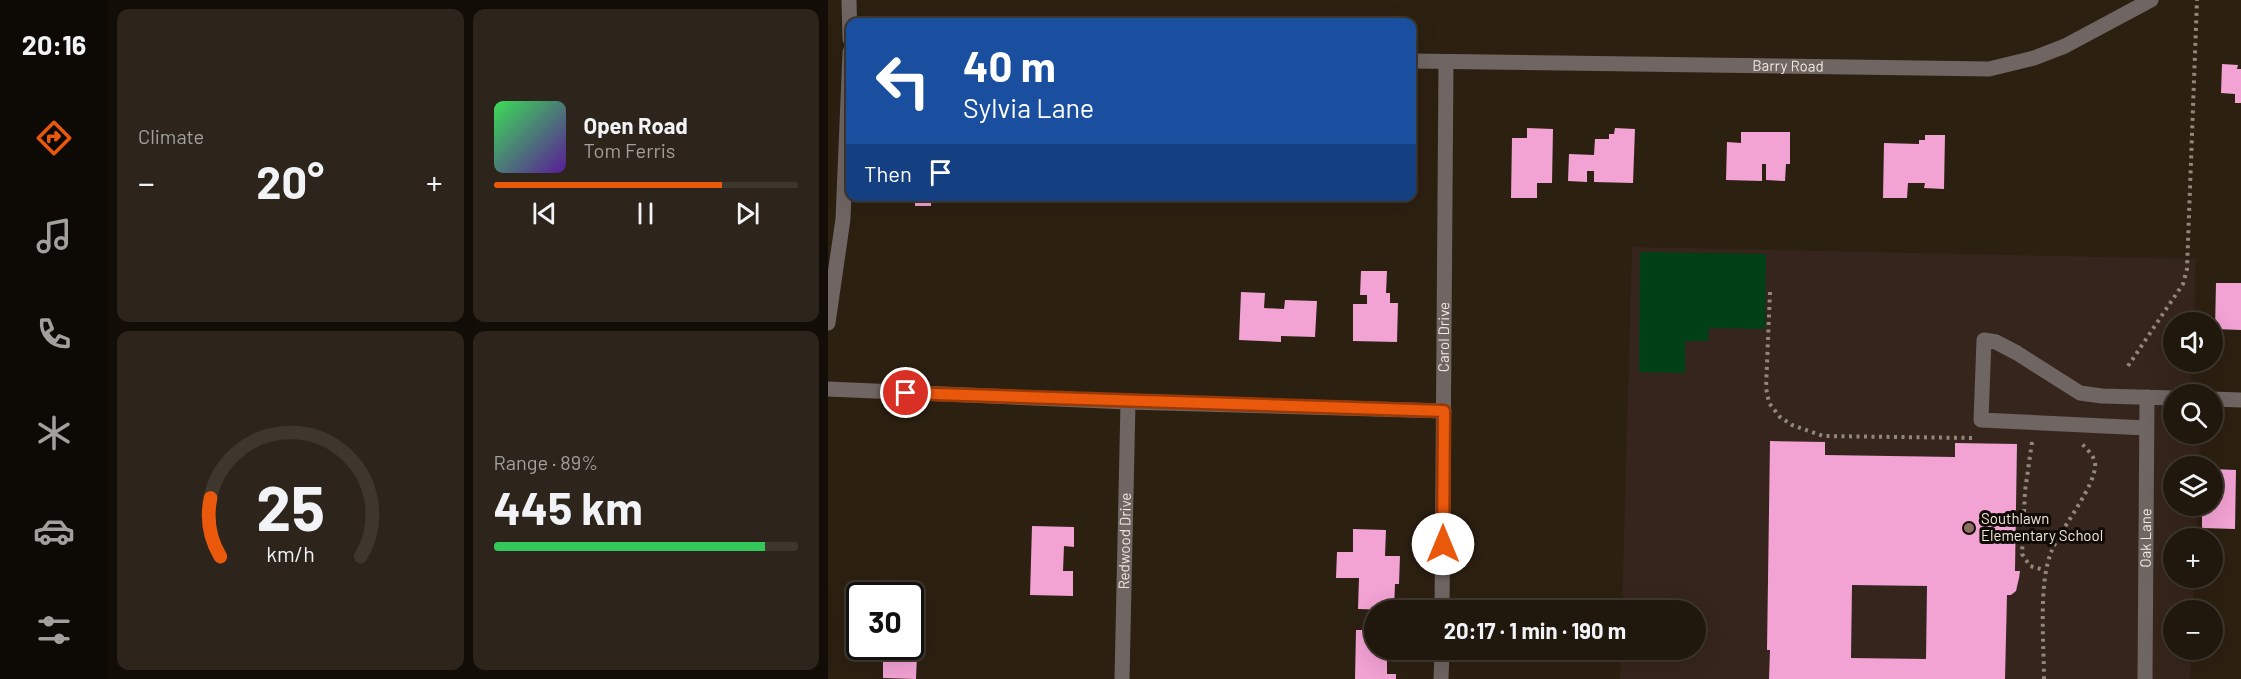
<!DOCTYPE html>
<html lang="en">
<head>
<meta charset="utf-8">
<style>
	:root { --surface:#21180d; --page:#2d251b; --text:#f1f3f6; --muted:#a2a09d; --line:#3e372e; --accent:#ea580c }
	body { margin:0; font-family:Barlow,sans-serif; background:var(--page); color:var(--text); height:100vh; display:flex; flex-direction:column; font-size:22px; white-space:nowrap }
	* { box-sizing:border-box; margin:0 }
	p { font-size:20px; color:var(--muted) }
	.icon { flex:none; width:33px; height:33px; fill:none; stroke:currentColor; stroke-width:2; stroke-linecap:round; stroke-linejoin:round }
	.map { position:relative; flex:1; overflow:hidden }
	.details { display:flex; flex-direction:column; gap:9px; padding:9px; background:#120d07; width:720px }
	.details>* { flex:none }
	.guide { position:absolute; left:18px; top:18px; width:570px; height:183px; border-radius:12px; box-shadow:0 6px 24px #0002,0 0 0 2px var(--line); background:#1a4fa0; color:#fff; overflow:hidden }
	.fabs { position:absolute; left:1335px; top:312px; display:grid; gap:12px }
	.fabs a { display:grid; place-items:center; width:60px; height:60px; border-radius:50%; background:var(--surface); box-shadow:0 6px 24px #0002,0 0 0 2px var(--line); font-size:30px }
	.speed { position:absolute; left:18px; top:582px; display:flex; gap:12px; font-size:30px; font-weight:700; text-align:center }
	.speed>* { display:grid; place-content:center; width:78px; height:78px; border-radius:50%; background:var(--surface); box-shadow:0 6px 24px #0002,0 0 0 2px var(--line); line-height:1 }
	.speed .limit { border:3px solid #111; border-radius:9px; background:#fff; color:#111 }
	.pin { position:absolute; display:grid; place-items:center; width:51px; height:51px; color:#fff; margin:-26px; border:3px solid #fff; border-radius:50%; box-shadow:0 2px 6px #0007 }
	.me { position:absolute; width:66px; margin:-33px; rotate:0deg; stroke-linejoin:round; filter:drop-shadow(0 0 4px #0008) }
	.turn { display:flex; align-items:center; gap:21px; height:126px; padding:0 18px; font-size:27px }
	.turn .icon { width:78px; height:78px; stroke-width:2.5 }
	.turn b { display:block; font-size:42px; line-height:51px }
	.then { display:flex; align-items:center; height:57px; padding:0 18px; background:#0003; gap:12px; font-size:22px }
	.big { font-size:45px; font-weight:700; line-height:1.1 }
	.details .card { flex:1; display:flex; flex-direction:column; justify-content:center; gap:9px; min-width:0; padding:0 21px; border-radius:12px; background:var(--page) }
	.details .dial { align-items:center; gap:0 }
	.dial svg { height:156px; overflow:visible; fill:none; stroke:var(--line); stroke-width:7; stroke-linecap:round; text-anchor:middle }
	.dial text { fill:var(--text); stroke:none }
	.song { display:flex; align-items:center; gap:18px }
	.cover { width:72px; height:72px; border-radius:9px; background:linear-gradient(135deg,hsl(130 70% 55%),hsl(270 70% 35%)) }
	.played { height:6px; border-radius:3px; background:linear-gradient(90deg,var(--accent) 75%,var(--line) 75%) }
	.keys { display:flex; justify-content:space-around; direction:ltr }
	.heat { display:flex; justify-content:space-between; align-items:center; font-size:33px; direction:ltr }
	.charge { height:9px; border-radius:4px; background:linear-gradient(90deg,#34c759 89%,var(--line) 0) }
	.details .tiles { flex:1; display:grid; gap:9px; grid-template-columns:repeat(2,1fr) }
	.trip { position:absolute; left:536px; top:600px; width:342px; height:60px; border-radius:30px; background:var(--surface); box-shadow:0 6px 24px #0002,0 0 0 2px var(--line); font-weight:700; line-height:60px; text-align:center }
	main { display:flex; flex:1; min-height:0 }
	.menu { display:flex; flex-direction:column; width:108px; justify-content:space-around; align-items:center; background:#0d0a05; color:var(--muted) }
	.menu .icon { width:42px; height:42px }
	.menu .on { color:var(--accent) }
	.menu b { font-size:27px; color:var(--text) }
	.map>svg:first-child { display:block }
</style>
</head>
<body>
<main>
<nav class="menu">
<b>20:16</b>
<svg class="icon on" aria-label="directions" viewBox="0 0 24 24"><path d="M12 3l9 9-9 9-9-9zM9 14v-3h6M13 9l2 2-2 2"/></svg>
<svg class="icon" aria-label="music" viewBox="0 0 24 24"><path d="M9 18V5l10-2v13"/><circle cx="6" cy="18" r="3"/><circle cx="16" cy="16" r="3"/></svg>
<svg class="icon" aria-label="phone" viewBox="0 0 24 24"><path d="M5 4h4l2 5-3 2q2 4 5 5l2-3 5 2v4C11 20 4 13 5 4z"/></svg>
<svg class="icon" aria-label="climate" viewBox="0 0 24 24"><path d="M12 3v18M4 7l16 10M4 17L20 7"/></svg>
<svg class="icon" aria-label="car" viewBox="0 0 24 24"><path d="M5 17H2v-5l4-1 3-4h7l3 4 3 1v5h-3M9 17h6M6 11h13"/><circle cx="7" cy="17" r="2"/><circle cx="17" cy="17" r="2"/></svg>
<svg class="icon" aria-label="filters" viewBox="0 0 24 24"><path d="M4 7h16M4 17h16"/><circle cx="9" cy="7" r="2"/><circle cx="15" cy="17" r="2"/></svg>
</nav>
<section class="details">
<div class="tiles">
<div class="card"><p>Climate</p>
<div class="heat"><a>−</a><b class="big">20°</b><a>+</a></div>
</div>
<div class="card">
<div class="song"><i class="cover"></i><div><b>Open Road</b><p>Tom Ferris</p></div></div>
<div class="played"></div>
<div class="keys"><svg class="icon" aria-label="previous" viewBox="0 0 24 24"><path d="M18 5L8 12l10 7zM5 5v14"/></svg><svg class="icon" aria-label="pause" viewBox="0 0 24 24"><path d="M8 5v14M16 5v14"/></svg><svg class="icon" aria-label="next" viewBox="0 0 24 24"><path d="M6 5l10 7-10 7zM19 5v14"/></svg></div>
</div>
<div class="card dial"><svg viewBox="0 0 100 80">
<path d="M14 69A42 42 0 1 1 86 69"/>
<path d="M14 69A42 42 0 0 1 9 39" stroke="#ea580c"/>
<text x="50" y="56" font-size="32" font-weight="700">25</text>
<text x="50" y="72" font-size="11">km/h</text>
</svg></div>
<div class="card"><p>Range · 89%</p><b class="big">445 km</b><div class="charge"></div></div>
</div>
</section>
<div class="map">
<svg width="1413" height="679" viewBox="0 0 1413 679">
	<rect width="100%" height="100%" fill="#2c2011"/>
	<path fill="#36251c" d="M804 247 1368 259 1366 322H1346V362H1364L1362 394H1346V434H1370L1372 437 1371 466H1346V506H1369L1368 538H1346V578H1366L1365 610H1346V650H1363L1362 679H792L793 650H867V610H794Z"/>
	<path fill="#004017" d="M812 252 938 254 937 329 881 328 880 341H857V373L811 372Z"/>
	<g fill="#f2a2d3" fill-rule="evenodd">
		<path d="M1394 64 1410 65 1409 69H1413V103H1407V94L1393 93Z"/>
		<path d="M699 128 725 129 724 183H709V198H683L684 138H699Z"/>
		<path d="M787 128 807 129 805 183 766 182V171H759V182L740 181 741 154 766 155 767 139H781V134H786Z"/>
		<path d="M913 132H962V164H958L957 181 938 180V164H934V181L898 180 899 142 913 143Z"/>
		<path d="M1097 135H1117L1116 189 1096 188 1097 183H1080L1079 198H1055L1056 143 1091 144V140H1097Z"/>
		<rect x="87" y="196" width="16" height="10"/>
		<path d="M533 271H559L558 293H562V303H570L569 342 525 341V304H539V295H532Z"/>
		<path d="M1388 283H1413V330L1387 329Z"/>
		<path d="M413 292 437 293 436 308 456 309 457 300 489 301 487 337 453 336V342L411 340Z"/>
		<path d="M942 441 997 442V455L1127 457V443L1189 444 1187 571H1192L1191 578 1188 591 1183 595H1179L1177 679H941L942 650H939ZM1024 585 1099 586 1098 659 1023 658Z"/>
		<path d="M1385 469 1408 470 1407 529 1374 528V506H1384Z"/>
		<path d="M204 526 246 527V547L236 546 235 571H245V596L202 595Z"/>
		<path d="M525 529 558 530 557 556H572L571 584H567L566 610 530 609 531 578H508L509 552H525Z"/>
		<path d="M82 629 91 630 90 650H77V654H89L88 679 55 678V660L36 659V646H82Z"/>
		<path d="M528 630H546V650H559V674H568V679H527Z"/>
	</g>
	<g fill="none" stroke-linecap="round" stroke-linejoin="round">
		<g stroke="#91877b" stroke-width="4" stroke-dasharray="3 4.5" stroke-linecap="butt">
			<path d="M942 292 938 388 941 403 952 417 964 425 995 436 1146 438"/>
			<path d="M1300 366 1355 284 1359 269 1369 0"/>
			<path d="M1204 442 1197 491 1194 554 1202 566 1216 570"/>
			<path d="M1216 679C1216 643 1210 582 1224 550 1232 530 1270 483 1267 463 1266 456 1259 449 1254 444"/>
		</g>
		<g stroke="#6f6562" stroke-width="15">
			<path d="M21 0 22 39"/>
			<path id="s1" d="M584 61 1161 69 1206 58 1237 46 1323 0"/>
			<path d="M0 323 15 219 22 52"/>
			<path d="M0 389 300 402 616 411"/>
			<path d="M1384 399 1413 400"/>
			<path d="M1318 428 1153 420 1156 340 1168 342 1189 353 1252 393 1274 396 1346 398"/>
			<path id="s2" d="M614 610 618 62"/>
			<path id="s3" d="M294 679 300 402"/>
			<path d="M613 679 614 650"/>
			<path id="s4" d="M1317 679 1319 397"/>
		</g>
	</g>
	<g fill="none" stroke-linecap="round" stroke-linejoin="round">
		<defs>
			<path id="route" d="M78 393 616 411 615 544"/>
		</defs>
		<use href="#route" stroke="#983908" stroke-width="15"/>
		<use href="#route" stroke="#ea580c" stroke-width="10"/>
	</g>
	<circle fill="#8d6e63" stroke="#100b05" stroke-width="2" cx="1141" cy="528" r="6"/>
	<g text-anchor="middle" stroke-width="6" stroke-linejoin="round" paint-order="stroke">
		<g font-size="15" fill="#f1e8df" stroke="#100b05">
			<text dy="5" stroke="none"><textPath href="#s1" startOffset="376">Barry Road</textPath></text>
			<text dy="5" stroke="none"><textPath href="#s2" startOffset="273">Carol Drive</textPath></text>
			<text dy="5" stroke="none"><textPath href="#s4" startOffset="141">Oak Lane</textPath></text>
			<text dy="5" stroke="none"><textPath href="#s3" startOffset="138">Redwood Drive</textPath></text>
		</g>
		<g font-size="15" fill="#f1e8df" stroke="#100b05" text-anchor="start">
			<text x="1153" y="524">Southlawn<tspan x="1153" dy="17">Elementary School</tspan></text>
		</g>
	</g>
</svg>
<div class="fabs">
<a><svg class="icon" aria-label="sound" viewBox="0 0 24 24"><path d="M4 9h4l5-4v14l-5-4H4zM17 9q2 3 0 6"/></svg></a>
<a><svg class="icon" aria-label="search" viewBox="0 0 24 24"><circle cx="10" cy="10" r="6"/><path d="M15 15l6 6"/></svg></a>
<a><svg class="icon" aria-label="layers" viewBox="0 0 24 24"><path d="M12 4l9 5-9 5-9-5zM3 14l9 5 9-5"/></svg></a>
<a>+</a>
<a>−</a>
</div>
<div class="speed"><div class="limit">30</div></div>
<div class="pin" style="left:78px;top:393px;background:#d93025"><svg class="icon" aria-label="arrive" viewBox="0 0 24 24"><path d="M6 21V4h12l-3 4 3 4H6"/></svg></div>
<svg class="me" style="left:615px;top:544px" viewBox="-20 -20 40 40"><circle r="19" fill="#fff"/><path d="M0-13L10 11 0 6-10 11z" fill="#ea580c"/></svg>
<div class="trip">20:17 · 1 min · 190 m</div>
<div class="guide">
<div class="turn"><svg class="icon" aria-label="left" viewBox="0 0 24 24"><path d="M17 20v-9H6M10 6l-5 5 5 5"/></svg><div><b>40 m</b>Sylvia Lane</div></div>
<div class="then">Then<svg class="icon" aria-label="arrive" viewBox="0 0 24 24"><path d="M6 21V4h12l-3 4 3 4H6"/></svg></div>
</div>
</div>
</main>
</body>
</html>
